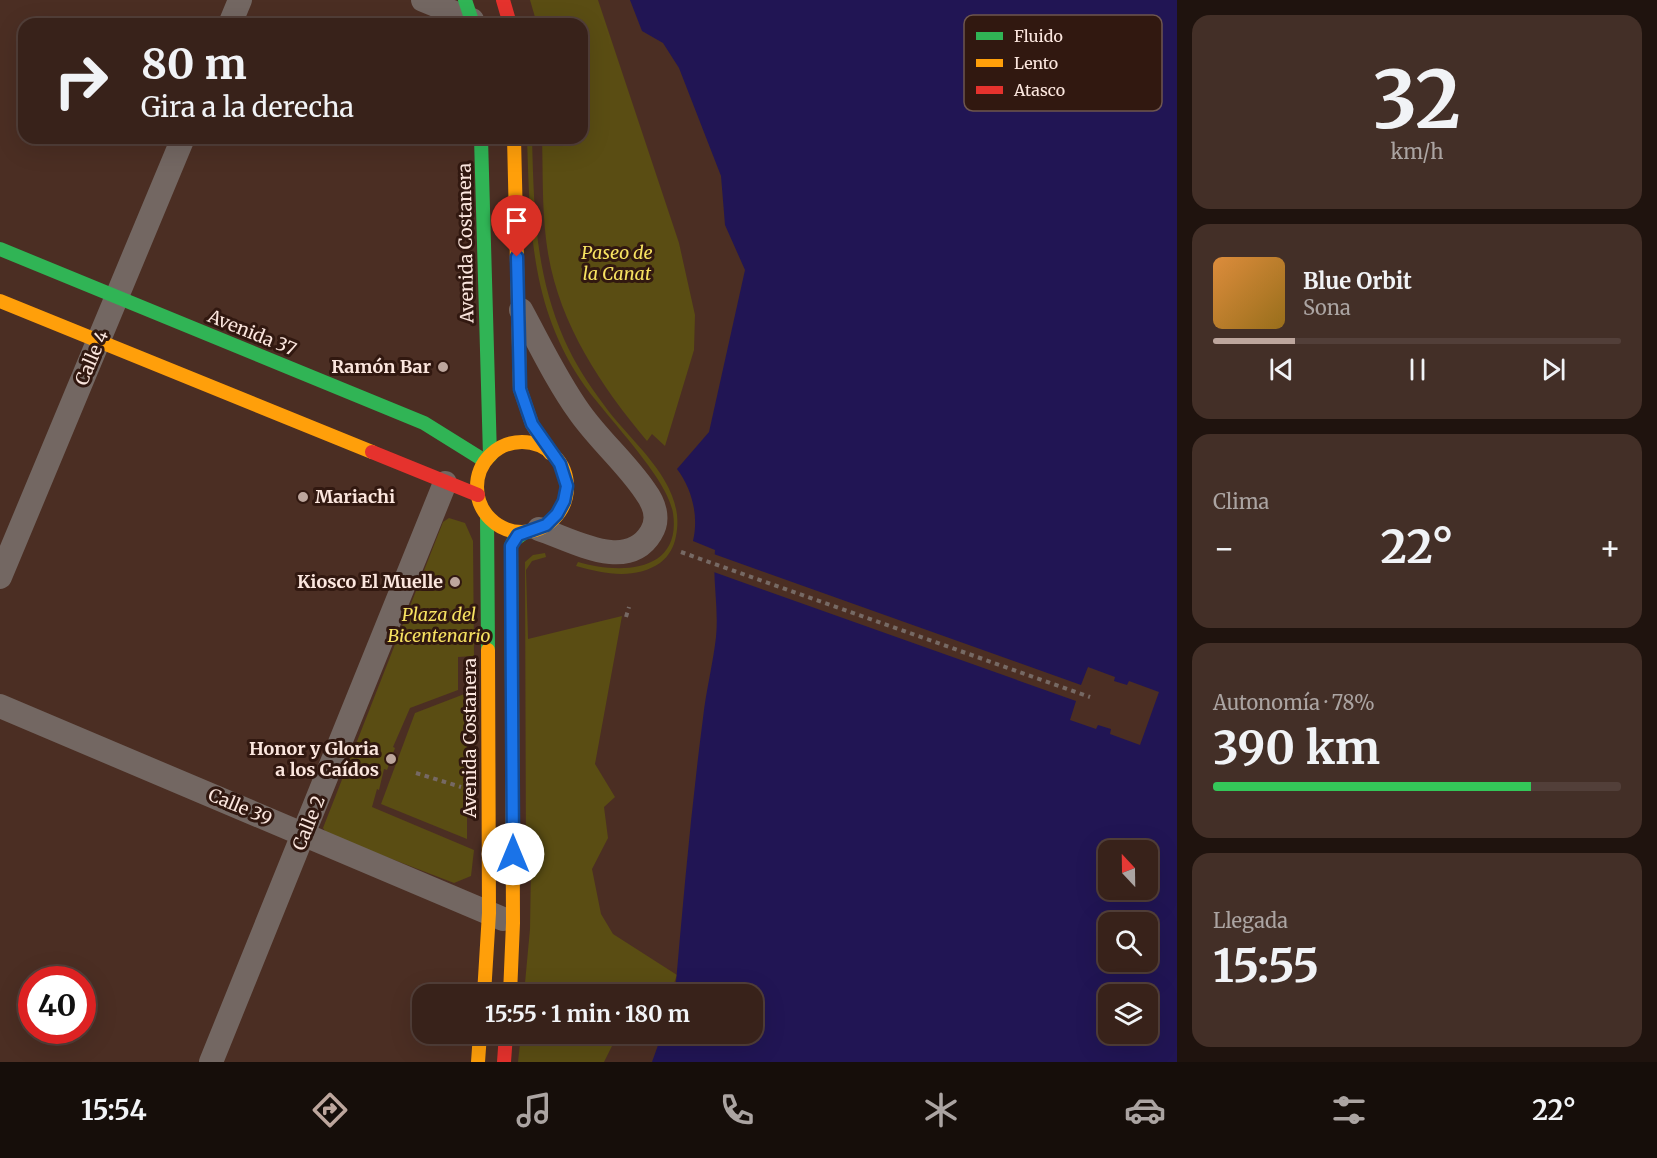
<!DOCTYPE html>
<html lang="es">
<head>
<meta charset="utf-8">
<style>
	:root { --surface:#38221a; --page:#432f27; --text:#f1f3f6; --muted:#aba4a2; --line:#523f39; --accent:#bda69d }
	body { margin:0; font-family:Merriweather,serif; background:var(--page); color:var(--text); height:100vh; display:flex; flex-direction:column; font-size:22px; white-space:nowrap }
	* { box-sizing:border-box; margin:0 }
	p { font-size:20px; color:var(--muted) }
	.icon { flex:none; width:33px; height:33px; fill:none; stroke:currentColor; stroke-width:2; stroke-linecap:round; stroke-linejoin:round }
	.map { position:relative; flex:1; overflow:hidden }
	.drawer { display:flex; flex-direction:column; gap:15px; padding:15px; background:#1f130e; width:480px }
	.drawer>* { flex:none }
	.hud { position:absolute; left:18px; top:18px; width:570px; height:126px; border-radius:18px; box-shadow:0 6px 24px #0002,0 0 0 2px var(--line); background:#38221a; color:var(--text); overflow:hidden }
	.needle { width:39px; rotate:338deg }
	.tools { position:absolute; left:1098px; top:840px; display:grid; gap:12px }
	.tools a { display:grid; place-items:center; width:60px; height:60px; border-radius:12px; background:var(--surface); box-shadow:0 6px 24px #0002,0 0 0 2px var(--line); font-size:30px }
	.speed { position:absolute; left:18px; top:966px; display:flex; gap:12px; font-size:30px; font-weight:700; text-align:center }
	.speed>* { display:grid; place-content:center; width:78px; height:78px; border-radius:50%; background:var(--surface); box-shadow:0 6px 24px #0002,0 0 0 2px var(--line); line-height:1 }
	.speed .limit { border:9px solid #d22; background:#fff; color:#111 }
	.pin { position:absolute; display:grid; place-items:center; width:51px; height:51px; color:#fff; margin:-62px -26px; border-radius:50% 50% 50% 0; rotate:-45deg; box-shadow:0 0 6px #0007 }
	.pin .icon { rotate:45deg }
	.me { position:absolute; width:66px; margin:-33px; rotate:0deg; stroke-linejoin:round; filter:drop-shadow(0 0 4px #0008) }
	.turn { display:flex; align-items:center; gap:21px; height:126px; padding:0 24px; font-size:27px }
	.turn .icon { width:78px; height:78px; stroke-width:2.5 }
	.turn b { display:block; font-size:42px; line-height:51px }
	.big { font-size:45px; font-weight:700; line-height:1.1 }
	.drawer .widget { flex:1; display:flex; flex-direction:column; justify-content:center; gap:9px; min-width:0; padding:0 21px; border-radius:18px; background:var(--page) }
	.drawer .dial { align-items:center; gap:0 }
	.dial b { font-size:78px; line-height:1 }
	.song { display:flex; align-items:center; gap:18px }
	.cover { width:72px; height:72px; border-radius:9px; background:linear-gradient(135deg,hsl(30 70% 55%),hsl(40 70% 35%)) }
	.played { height:6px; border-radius:3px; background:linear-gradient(90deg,var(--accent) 20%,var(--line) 20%) }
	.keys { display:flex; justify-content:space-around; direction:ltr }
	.heat { display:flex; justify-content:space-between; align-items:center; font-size:33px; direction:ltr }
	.charge { height:9px; border-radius:4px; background:linear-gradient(90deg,#34c759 78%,var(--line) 0) }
	.trip { position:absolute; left:412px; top:984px; width:351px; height:60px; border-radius:18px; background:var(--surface); box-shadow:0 6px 24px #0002,0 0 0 2px var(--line); font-weight:700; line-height:60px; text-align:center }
	.dock { display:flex; height:96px; justify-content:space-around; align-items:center; background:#160e0a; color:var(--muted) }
	.dock .icon { width:42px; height:42px }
	.dock .on { color:var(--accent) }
	.dock b { font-size:27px; color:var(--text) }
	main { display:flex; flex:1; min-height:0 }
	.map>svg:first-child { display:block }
</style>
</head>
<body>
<main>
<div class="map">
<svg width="1177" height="1062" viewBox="0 0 1177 1062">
	<rect width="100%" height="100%" fill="#4b2e23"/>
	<g fill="#5a4d13">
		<path d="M530 0H598L679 243 695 315 694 350 665 446 652 434 647 441C598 382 555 318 546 239 542 206 543 171 542 138H582V24H537Z"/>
		<path d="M527 138H532C534 210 535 272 564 339 574 362 589 385 604 405 631 443 687 483 676 536 674 547 669 556 660 563 635 580 604 574 576 566L578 562C618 574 682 574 673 513 667 476 603 414 580 379 530 303 530 225 527 138Z"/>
		<path d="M449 518 465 523 473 541 474 656 458 657V690L410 708 393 747 395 748 387 770 384 769 379 790 377 789 372 807 474 850 471 876 454 883 327 834 323 828 443 522Z"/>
		<path d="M545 553 546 557 532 561 526 570 528 639 622 616 595 764 615 797 604 807 608 838 592 869 601 914 613 934 677 975 670 994 651 991 650 994H524L530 929 531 866 526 865 525 562 533 555Z"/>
		<path d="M467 693V839L381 804 415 713Z"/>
		<path d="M521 1034H624L614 1042 604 1062H518Z"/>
	</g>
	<path fill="#211554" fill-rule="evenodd" d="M630 0H1177V1062H652L662 1034H753V994H675C683 902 691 810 703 718 706 690 713 664 716 637 719 607 712 579 715 550L693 541C699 516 692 489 677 469L709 432 745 270 725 225 721 176 679 68 663 43 642 31ZM1108 850H1148V890H1108ZM1108 922H1148V962H1108ZM1108 994H1148V1034H1108Z"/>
	<path fill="#4b2e23" d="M711 553 1081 685 1088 667 1115 677 1114 681 1127 685 1129 681 1159 692 1140 745 1110 734 1111 729 1098 725 1096 729 1070 720 1076 701 711 571Z"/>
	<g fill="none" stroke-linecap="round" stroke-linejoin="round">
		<g stroke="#766964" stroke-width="4" stroke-dasharray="4.5 4.5" stroke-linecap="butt">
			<path d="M681 552 1090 697"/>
			<path d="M626 617 629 607"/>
			<path d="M416 773 461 787"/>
		</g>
		<g stroke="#736762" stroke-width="24">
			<path d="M423 0 472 20"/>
			<path d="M230 24 240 0"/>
			<path d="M521 310C540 345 557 381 580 413 600 441 626 463 645 491 654 503 660 519 651 533 627 573 573 540 539 529"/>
			<path d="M0 577 183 138"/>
			<path d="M0 706 503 919"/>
			<path d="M211 1062 445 483"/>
		</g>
		<g stroke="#30b455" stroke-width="14">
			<path d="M465 0 473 24"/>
			<path d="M481 138 490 456"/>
			<path d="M0 249 424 423 485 461"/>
			<path d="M487 516 488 650"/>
			<path d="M512 689 511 546 514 540 525 532"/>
		</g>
		<g stroke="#ff9f0a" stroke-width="14">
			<path d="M514 138 520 389 532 424 550 453"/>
			<path d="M0 301 372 452"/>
			<circle cx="522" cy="487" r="45"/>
			<path d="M484 994 489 913 488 650"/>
			<path d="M510 994 513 923 512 689"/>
			<path d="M478 1062 480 1034"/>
		</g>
		<g stroke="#e5322d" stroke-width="14">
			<path d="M503 0 510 24"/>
			<path d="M372 452 478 495"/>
			<path d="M504 1062 506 1034"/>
		</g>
	</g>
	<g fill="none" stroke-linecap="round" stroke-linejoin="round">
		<defs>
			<path id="route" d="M513 854 511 546 518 535 546 525 557 514 564 501 567 486 560 464 532 424 520 389 517 257"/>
		</defs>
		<use href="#route" stroke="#114b97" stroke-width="15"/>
		<use href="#route" stroke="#1a73e8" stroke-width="10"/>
	</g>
	<g fill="#bda69d" stroke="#311810" stroke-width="2">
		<circle cx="443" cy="367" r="6"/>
		<circle cx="303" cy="497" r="6"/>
		<circle cx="455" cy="582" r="6"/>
		<circle cx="391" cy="759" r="6"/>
	</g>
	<g text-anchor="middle" stroke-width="6" stroke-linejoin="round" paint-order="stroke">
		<g font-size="18" fill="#fbe6de" stroke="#311810">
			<text transform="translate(466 243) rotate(-91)" y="6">Avenida Costanera</text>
			<text transform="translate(252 333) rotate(22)" y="6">Avenida 37</text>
			<text transform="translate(92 358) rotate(-67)" y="6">Calle 4</text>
			<text transform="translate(470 738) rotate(-90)" y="6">Avenida Costanera</text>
			<text transform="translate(240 807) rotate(23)" y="6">Calle 39</text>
			<text transform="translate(309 823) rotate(-68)" y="6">Calle 2</text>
		</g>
		<g font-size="18" font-style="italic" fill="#f7e261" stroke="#311810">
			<text x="617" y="259">Paseo de<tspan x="617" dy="21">la Canat</tspan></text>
			<text x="439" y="621">Plaza del<tspan x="439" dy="21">Bicentenario</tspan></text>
		</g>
		<g font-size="18" font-weight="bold" fill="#fbe6de" stroke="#311810" text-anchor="end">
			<text x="431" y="373">Ramón Bar</text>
			<text x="315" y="503" text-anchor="start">Mariachi</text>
			<text x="443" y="588">Kiosco El Muelle</text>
			<text x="379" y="755">Honor y Gloria<tspan x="379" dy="21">a los Caídos</tspan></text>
		</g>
	</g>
	<rect x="964" y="15" width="198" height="96" rx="9" fill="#311810" stroke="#6e564e" stroke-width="1.5"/>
	<rect x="976" y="32" width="27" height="8" fill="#30b455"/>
	<rect x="976" y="59" width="27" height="8" fill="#ff9f0a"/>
	<rect x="976" y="86" width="27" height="8" fill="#e5322d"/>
	<g font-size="16" fill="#fbe6de">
		<text x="1014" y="42">Fluido</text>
		<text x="1014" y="69">Lento</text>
		<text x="1014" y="96">Atasco</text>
	</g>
</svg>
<div class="tools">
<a><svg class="needle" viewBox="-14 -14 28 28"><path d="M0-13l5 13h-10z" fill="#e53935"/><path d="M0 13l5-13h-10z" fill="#aba4a2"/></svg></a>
<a><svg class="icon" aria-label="search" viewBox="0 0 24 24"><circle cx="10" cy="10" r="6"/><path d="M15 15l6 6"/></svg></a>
<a><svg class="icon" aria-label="layers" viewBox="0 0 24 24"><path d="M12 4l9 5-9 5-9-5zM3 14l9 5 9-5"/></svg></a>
</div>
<div class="speed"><div class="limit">40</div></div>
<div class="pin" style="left:517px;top:257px;background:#d93025"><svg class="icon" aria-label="arrive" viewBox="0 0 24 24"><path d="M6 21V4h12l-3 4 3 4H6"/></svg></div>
<svg class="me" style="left:513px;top:854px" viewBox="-20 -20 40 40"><circle r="19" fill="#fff"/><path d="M0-13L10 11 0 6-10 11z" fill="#1a73e8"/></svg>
<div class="trip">15:55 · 1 min · 180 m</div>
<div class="hud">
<div class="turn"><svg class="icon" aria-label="right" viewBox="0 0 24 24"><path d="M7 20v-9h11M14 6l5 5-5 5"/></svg><div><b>80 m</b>Gira a la derecha</div></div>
</div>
</div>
<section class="drawer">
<div class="widget dial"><b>32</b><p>km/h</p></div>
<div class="widget">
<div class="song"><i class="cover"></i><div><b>Blue Orbit</b><p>Sona</p></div></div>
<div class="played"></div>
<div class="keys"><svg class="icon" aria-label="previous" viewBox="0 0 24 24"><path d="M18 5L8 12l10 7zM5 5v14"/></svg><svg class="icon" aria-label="pause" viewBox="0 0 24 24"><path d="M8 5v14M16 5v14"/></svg><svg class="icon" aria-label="next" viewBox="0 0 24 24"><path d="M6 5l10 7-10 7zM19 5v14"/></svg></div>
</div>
<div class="widget"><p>Clima</p>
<div class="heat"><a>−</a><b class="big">22°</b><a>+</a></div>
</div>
<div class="widget"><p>Autonomía · 78%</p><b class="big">390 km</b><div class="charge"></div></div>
<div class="widget"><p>Llegada</p><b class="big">15:55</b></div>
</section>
</main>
<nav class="dock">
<b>15:54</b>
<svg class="icon on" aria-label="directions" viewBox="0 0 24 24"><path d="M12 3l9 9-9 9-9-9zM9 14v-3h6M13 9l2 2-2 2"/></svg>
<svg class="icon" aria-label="music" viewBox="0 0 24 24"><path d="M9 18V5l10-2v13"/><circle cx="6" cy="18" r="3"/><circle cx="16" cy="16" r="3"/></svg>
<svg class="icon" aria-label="phone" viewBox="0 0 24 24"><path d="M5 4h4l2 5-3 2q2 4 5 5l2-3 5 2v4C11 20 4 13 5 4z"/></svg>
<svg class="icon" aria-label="climate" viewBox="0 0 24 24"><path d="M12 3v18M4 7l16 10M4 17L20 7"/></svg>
<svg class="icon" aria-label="car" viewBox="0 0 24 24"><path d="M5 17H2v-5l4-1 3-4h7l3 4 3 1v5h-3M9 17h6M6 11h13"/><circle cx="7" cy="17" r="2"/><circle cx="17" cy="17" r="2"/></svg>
<svg class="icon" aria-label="filters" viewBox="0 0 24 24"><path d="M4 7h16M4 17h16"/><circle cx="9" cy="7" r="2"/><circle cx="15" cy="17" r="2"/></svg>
<b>22°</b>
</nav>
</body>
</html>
